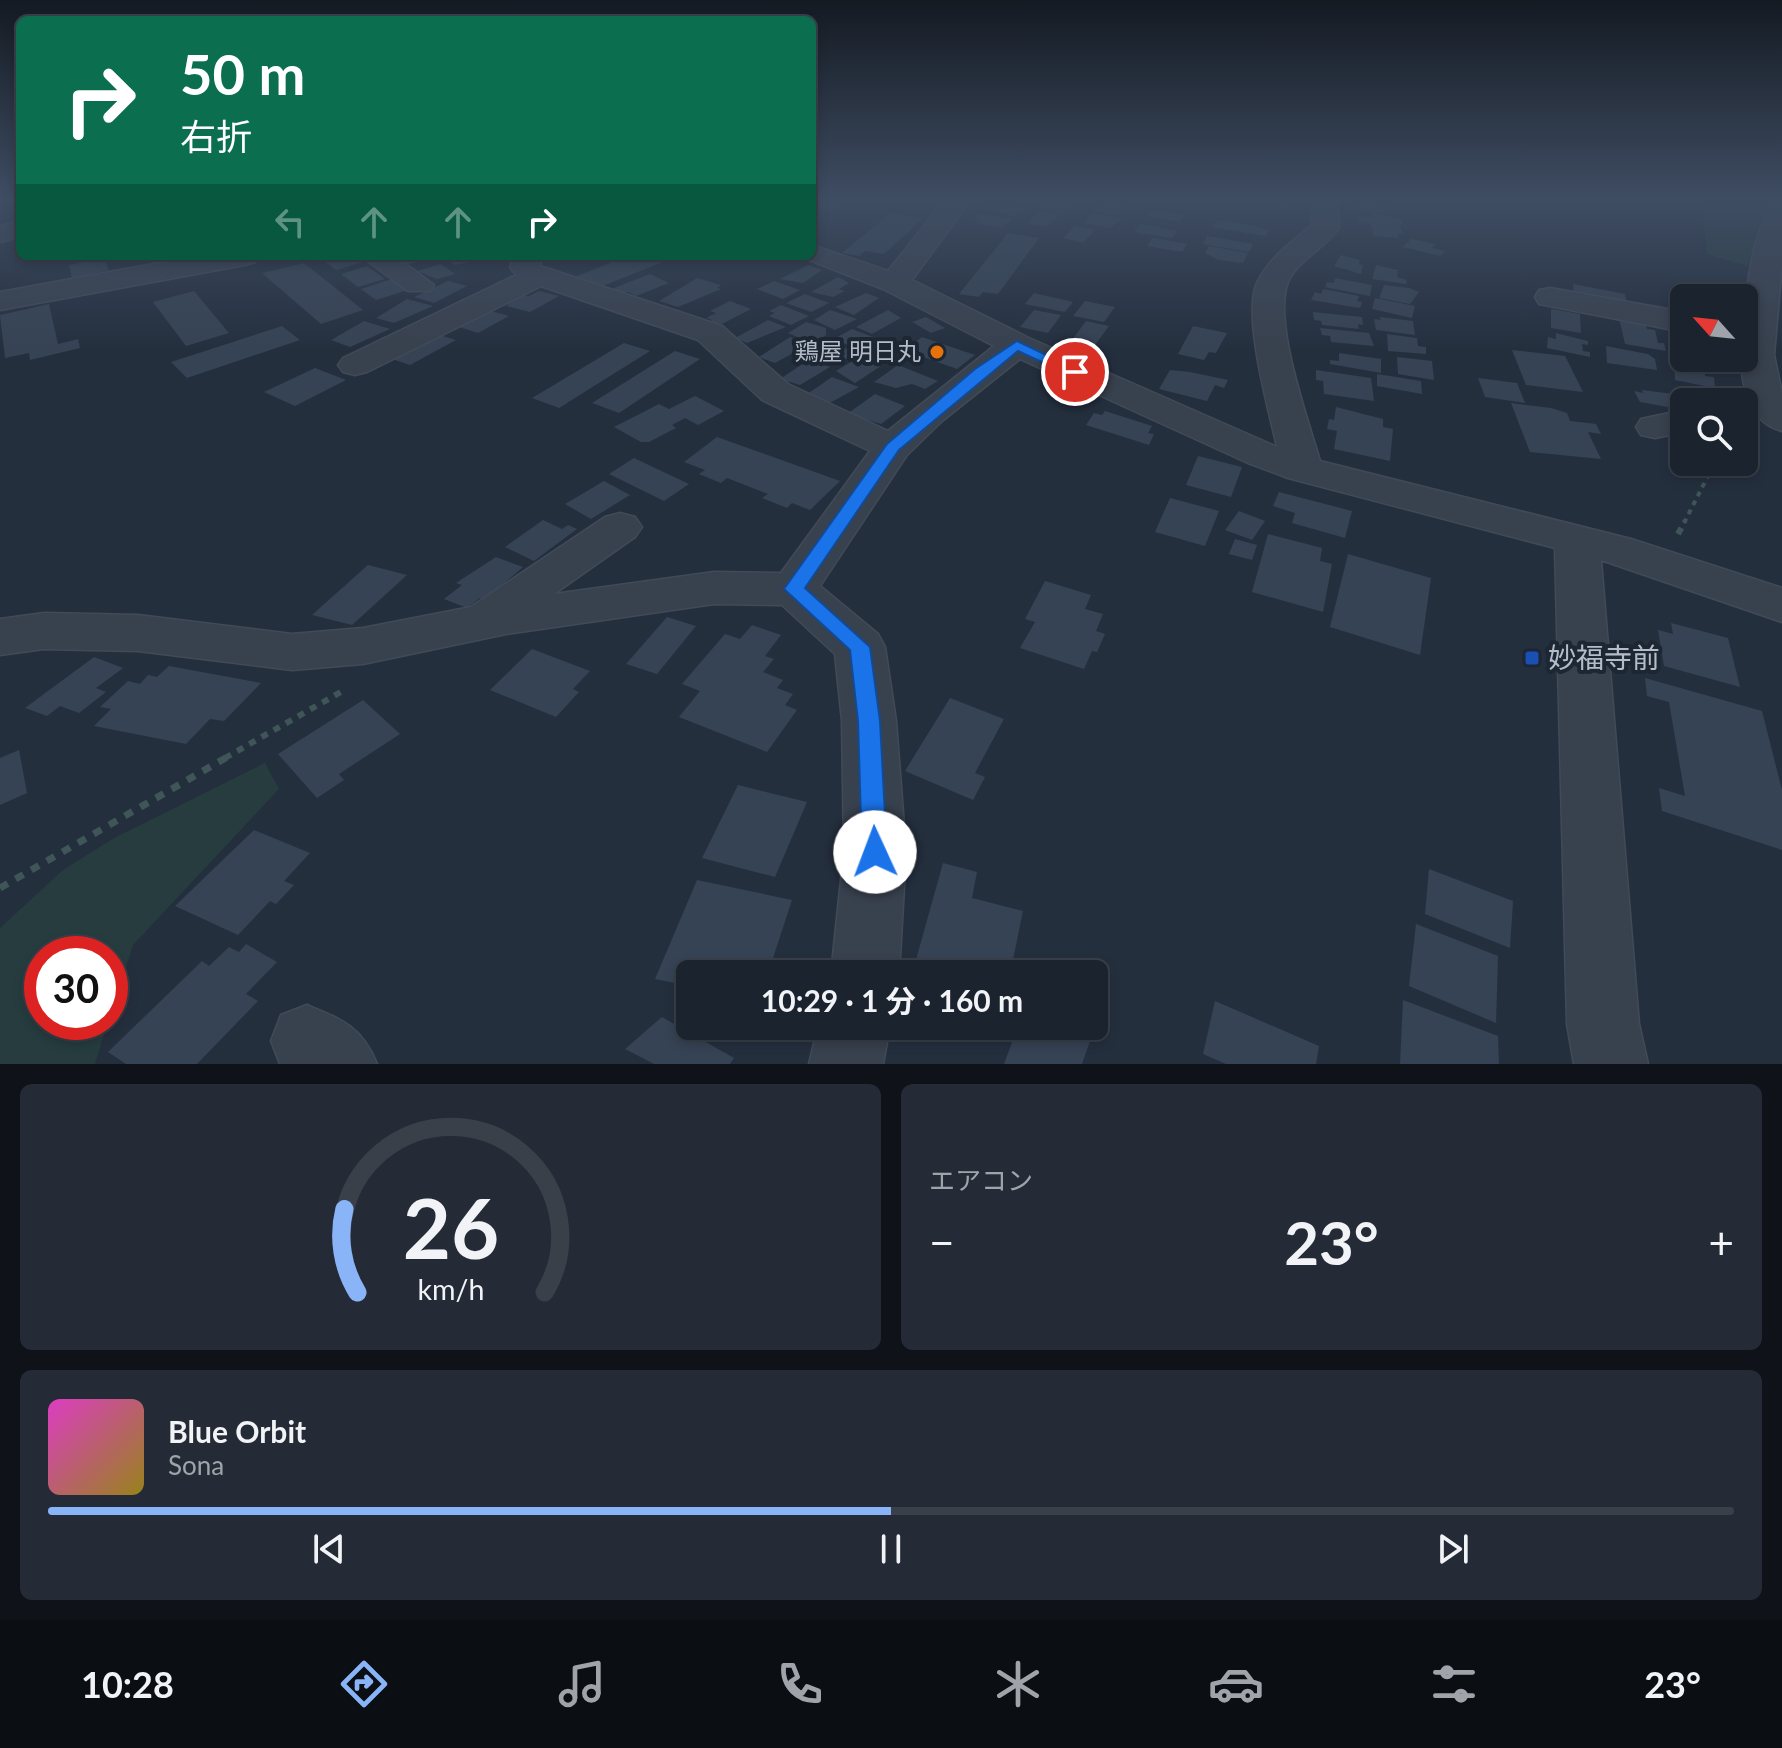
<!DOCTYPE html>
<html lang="ja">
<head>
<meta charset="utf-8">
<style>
	:root { --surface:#1b232e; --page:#242b36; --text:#f1f3f6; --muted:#a0a4aa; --line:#39404a; --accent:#8ab4f8 }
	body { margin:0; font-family:Lato,"Noto Sans JP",sans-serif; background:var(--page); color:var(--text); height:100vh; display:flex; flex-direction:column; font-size:30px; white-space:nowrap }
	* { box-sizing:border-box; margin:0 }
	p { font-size:26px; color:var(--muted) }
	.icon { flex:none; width:44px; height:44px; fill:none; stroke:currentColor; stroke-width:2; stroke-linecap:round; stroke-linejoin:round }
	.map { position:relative; height:1064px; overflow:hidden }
	.details { display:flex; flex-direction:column; gap:20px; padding:20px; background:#0f1319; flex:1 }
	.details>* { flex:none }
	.guide { position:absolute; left:16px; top:16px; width:800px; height:244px; border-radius:12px; box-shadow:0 4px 12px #0003,0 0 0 2px var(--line); background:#0b6e4f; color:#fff; overflow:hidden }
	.needle { width:52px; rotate:297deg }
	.buttons { position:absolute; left:1670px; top:284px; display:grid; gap:16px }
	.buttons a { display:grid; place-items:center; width:88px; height:88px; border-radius:12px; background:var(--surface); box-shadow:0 4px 12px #0003,0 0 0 2px var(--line); font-size:40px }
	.speed { position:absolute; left:24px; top:936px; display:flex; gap:16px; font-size:40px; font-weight:700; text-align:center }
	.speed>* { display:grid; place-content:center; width:104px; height:104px; border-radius:50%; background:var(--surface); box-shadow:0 4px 12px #0003,0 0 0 2px var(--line); line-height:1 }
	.speed .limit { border:12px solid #d22; background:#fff; color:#111 }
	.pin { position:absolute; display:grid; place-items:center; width:68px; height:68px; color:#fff; margin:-34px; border:4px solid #fff; border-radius:50%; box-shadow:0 2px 8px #0007 }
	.me { position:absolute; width:88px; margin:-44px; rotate:358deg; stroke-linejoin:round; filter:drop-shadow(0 0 6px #0008) }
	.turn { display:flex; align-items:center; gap:28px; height:168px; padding:0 32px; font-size:36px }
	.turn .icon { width:104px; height:104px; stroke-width:2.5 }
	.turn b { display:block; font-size:56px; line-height:68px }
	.lanes { display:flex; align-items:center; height:76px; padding:0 32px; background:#0003; justify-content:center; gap:40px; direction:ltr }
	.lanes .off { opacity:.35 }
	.big { font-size:60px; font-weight:700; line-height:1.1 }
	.details .widget { flex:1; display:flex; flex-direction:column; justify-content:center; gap:12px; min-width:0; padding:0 28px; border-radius:12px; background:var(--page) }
	.details .dial { align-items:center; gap:0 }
	.dial svg { height:208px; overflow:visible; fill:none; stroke:var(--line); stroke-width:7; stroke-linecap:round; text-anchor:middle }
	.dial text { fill:var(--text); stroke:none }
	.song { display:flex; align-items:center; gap:24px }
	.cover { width:96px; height:96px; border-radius:12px; background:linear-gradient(135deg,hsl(310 70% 55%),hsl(50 70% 35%)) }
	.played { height:8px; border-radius:4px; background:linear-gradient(90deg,var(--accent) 50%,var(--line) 50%) }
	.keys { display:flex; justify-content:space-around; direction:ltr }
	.heat { display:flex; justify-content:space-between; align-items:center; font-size:44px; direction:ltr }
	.details .tiles { flex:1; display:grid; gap:20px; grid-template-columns:1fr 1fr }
	.widget:last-child { grid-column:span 2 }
	.trip { position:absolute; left:676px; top:960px; width:432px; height:80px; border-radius:12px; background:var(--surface); box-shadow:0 4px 12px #0003,0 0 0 2px var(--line); font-weight:700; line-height:80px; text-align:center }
	.tabs { display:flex; height:128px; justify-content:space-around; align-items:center; background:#0b0e12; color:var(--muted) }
	.tabs .icon { width:56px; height:56px }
	.tabs .current { color:var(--accent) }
	.tabs b { font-size:36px; color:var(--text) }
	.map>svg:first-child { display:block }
</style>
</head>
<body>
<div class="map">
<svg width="1782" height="1064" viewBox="0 0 1782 1064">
	<rect width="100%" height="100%" fill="#242f3e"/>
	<g fill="#263c3f">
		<path d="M1701 201H1773L1747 266 1707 254Z"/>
		<path d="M265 763 279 789 133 945 110 1017V954H42V1022H108L95 1064H0V928L63 870 114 838Z"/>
	</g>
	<g fill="#364354">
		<path d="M812 201H846L833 211 817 208Z"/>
		<path d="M1045 201H1062L1079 204 1062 213 1037 208Z"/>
		<path d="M1103 201H1104L1126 205 1116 215 1094 211Z"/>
		<path d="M1255 201H1294L1290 209Z"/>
		<path d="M1352 203 1389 204 1391 209 1383 208 1385 213 1369 212 1355 208Z"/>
		<path d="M987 204H1005L1029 209 1014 216 982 208Z"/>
		<path d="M1156 210 1185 215 1180 222 1146 216Z"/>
		<path d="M1040 211 1060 215 1047 227 1027 223Z"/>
		<path d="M890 213 923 218 884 254 865 251 859 256 842 253Z"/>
		<path d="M1092 213 1123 219 1110 228 1083 223Z"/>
		<path d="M1371 213 1400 219 1403 225H1380L1400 226 1403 234 1397 233 1399 238 1374 236 1370 223 1360 222 1358 216 1372 217Z"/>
		<path d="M980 214 1012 219 1002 228 979 224 974 219Z"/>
		<path d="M1217 220 1249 225 1269 230 1266 236 1212 227Z"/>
		<path d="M1140 224 1177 231 1172 238 1134 232Z"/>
		<path d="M1075 226 1095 230 1083 243 1063 238Z"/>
		<path d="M1008 233 1039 238 998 294 983 292 979 297 959 294Z"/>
		<path d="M1207 236 1253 244 1249 252 1203 244Z"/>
		<path d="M1153 238 1187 244 1182 252 1147 246Z"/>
		<path d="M1411 239 1436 244 1432 248 1445 251 1440 256 1403 247Z"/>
		<path d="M1209 246 1248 253 1243 263 1219 260 1205 253Z"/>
		<path d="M1341 255 1360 260 1359 264 1363 265 1361 274 1334 266Z"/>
		<path d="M341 256H354L363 262 336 270 324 261Z"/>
		<path d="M408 256H434V257L406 265 398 259Z"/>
		<path d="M453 256H483L486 259 455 265 445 258Z"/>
		<path d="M628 256H678L600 287 577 276Z"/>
		<path d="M104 258 109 270 72 278 69 265Z"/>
		<path d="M304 263 363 310 321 324 262 273Z"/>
		<path d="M441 264 455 274 437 279 417 271Z"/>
		<path d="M808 265 822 270 803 283 780 279Z"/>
		<path d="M1376 265 1398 270 1397 277 1407 280 1406 284 1372 279Z"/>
		<path d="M367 266 385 279 358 287 341 274Z"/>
		<path d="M650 274 669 283 636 296 628 292 620 295 609 290Z"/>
		<path d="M838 277 849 283 839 289 845 291 833 297 811 292Z"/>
		<path d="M697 278 721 285 717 288 721 289 678 307 659 301Z"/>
		<path d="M1335 278 1372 285 1370 296 1325 287 1327 282 1334 283Z"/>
		<path d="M392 279 408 290 376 300 361 289Z"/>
		<path d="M448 281 467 286 434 303 414 297Z"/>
		<path d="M774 281 800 290 783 299 757 289Z"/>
		<path d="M1573 284 1625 294 1627 305 1574 295Z"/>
		<path d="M1384 285 1409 288 1419 292 1410 304 1379 298Z"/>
		<path d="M1323 289 1359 296 1357 301 1362 302 1360 308 1311 300 1315 292 1321 294Z"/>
		<path d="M194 291 229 333 186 346 153 302Z"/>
		<path d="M539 291 559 296 530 312 506 306 521 295 529 296Z"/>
		<path d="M866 293 879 298 854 315 835 307Z"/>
		<path d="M1034 293 1073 302 1065 312 1025 304Z"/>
		<path d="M805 294 829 303 811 312 786 303Z"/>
		<path d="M1375 298 1415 306 1412 318 1372 309Z"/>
		<path d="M407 299 433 306 394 323 376 318Z"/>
		<path d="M730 301 751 309 722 324 709 322 712 320 706 318 716 313 710 311Z"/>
		<path d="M1085 301 1115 307 1104 322 1073 316Z"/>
		<path d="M49 304 58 344 78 339 80 348 30 360 29 353 5 358 0 315Z"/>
		<path d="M781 305 809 316 791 325 769 316 775 313 769 311Z"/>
		<path d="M484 309 509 316 478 333 453 325Z"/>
		<path d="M1551 309 1580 314 1581 333 1551 328Z"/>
		<path d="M830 310 857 319 835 330 814 320Z"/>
		<path d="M888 310 901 318 872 334 856 327Z"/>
		<path d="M1034 310 1061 315 1048 333 1020 327Z"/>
		<path d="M1313 312 1362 317 1363 325 1358 324 1359 329 1322 325 1321 321 1314 320Z"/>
		<path d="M926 317 945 328 931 333 912 322Z"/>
		<path d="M1380 317 1413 321 1415 335 1376 330 1374 319 1381 320Z"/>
		<path d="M1619 318 1645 323 1647 329 1655 330 1658 343H1664L1666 351 1625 344Z"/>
		<path d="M768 320 786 327 747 343 735 338Z"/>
		<path d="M364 321 390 329 350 347 331 340Z"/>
		<path d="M1086 321 1109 326 1095 345 1072 340Z"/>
		<path d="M806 322 826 328V335L813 344 788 333Z"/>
		<path d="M282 326 300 340 187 378 171 362Z"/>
		<path d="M1193 326 1227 333 1216 353 1209 352 1204 360 1178 354Z"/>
		<path d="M1320 328 1369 333 1374 346 1331 342 1330 336 1322 335Z"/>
		<path d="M852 329 873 337 868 340 874 342 860 350 834 339Z"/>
		<path d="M433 333 456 340 410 365 386 357Z"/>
		<path d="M1556 333 1588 341V345L1582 344 1583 351 1590 352V357L1547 348 1548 337 1556 339Z"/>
		<path d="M1387 334 1417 338 1418 346 1426 347V354L1388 351Z"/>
		<path d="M790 337 808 345 775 363 759 357Z"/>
		<path d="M922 337 975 355 957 369 904 350Z"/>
		<path d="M831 342 856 353 835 365 815 356 821 353 815 350Z"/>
		<path d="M624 343 650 351 559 408 532 398Z"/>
		<path d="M1606 346 1648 354 1655 359 1657 370 1607 363Z"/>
		<path d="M1673 346 1684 348V358H1718L1719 365 1701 361V366L1673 360Z"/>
		<path d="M1512 350 1565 356 1583 392 1526 385Z"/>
		<path d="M675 351 700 359 619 413 592 403Z"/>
		<path d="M1339 353 1381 359V373L1330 364V360L1339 361Z"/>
		<path d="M864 354 887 362 855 383 836 371Z"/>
		<path d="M1397 357 1432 361 1434 380 1398 374Z"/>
		<path d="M810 359 830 367 800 385 780 379Z"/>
		<path d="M1674 362 1704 369 1705 376 1714 377 1715 388 1675 380Z"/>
		<path d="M898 365 938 381 925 389 912 384 896 388 874 382Z"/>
		<path d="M315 368 346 380 295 406 264 392Z"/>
		<path d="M1170 370 1190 372 1228 380 1224 388 1215 385 1207 401 1159 389Z"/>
		<path d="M1316 370 1371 378 1374 401 1324 394 1323 381 1316 380Z"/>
		<path d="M1377 374 1421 381 1422 394 1377 386Z"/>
		<path d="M832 377 859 387 826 405 803 397Z"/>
		<path d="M1478 378 1517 383 1525 403 1485 397Z"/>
		<path d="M1642 390 1681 395 1686 402 1684 410 1640 402 1634 391 1643 393Z"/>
		<path d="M875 394 905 406 881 424 847 414Z"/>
		<path d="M695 396 724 411 698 425 685 418 672 425 676 428 649 442H641L614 427 659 404 669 409Z"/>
		<path d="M1511 403 1551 408 1567 413 1570 421 1596 424 1601 434 1588 432 1601 459 1530 452Z"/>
		<path d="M1336 407 1383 419V427L1393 429 1390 461 1334 449 1337 431 1327 429 1329 419 1334 420Z"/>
		<path d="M1105 411 1152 426 1148 433 1154 434 1149 445 1086 425 1094 413 1102 415Z"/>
		<path d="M717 437 840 481 810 510 792 503 787 508 762 498 768 494 727 478 721 483 699 474 705 470 684 462Z"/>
		<path d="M1198 456 1242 467 1231 497 1186 485Z"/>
		<path d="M634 458 689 484 664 501 609 474Z"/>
		<path d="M604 481 630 495 591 519 565 504Z"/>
		<path d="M1279 492 1352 511 1345 538 1292 523 1295 513 1273 506Z"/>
		<path d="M1170 498 1219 511 1205 546 1155 532Z"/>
		<path d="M1239 511 1265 521 1252 540 1225 530Z"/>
		<path d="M543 520 562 529 568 525 577 529 534 561 505 547Z"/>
		<path d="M1268 534 1322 548 1320 561 1332 564 1323 612 1252 592Z"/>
		<path d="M1235 539 1257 545 1252 560 1229 554Z"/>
		<path d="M1348 554 1431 578 1420 655 1330 627Z"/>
		<path d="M496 557 523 567 485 600 480 598 467 608 444 599 462 585 456 583Z"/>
		<path d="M368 565 407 575 352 625 312 615Z"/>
		<path d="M1045 581 1091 595 1085 609 1103 614 1096 631 1105 634 1097 652 1092 651 1084 669 1020 648 1035 622 1025 619Z"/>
		<path d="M667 617 696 626 657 674 626 664Z"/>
		<path d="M1671 623 1728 638 1740 687 1664 666 1658 630 1673 634Z"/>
		<path d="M752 625 781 635 765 656 774 659 763 672 783 680 777 688 793 694 785 705 797 710 767 752 679 717 700 691 682 684 725 634 740 639Z"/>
		<path d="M532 649 590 671 573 689 579 692 556 717 490 690Z"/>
		<path d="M94 657 123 668 96 688 106 692 79 713 60 706 47 716 25 708Z"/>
		<path d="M169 666 261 683 224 721 210 719 186 744 94 726 111 709 100 707 128 681 140 684 148 675 157 677Z"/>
		<path d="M1645 678 1762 711 1782 790V850L1662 811 1659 788 1685 796 1669 702 1647 696Z"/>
		<path d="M950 698 1004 719 975 773 985 777 973 800 905 771Z"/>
		<path d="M363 700 400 734 339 774 344 780 317 798 278 754Z"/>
		<path d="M19 750 27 793 0 805V758Z"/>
		<path d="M738 785 807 802 775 877 702 858Z"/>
		<path d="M254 830 310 853 284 881 294 885 276 904 270 901 238 935 175 906Z"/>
		<path d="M943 863 977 872 972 898 1023 911 1010 974H912Z"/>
		<path d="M1429 869 1513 901 1510 948 1425 914Z"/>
		<path d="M697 880 792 900 770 967 761 965 758 974H690V986L655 979Z"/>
		<path d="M1416 924 1498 956 1496 1023 1409 986Z"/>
		<path d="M246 944 277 962 246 994 258 1001 197 1064H126L108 1052 202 961 209 966 229 947 239 952Z"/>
		<path d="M1403 1000 1498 1036 1499 1064H1400Z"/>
		<path d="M1215 1001 1319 1046 1316 1064H1226L1203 1054Z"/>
		<path d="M662 1017 734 1058 730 1064H654L625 1049Z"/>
		<path d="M1018 1026H1059L1090 1041 1082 1064H1004Z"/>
	</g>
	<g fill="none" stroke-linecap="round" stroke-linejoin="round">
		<defs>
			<g id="minor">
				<path d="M944 201H970L912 280 1029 338 1277 447C1269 411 1242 315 1257 283 1268 259 1291 242 1311 226L1312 201H1338L1339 228C1326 247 1303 257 1291 276 1268 311 1309 422 1320 461L1631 539 1782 588V622L1601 560 1639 1024 1648 1064H1574L1567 1024 1555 548 1288 478 1248 463 1020 359 942 421 907 455 820 586 878 634 885 647 896 721 906 852 899 974H831L844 852 842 721 835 654 782 605 714 604 506 634 363 664 292 670 138 651 44 649 0 655V619L44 613 138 615 292 634 363 628 471 607 605 517 620 513 635 517 642 527 635 537 554 594 714 572 781 573 870 451 762 400 698 340 541 286 367 372 355 375 343 372 338 365 343 358 516 275 510 267 514 256H542L540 266 722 326 788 384 888 431 994 346 883 289 799 256H812V245L888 271Z"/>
				<path d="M1782 204V263L1774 355 1782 393V431C1749 423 1743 388 1740 358H1744C1744 314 1746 243 1773 206Z"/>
				<path d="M20 221V237L0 242V226Z"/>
				<path d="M197 256H259L255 262 245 265 0 310V292Z"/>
				<path d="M361 256H395L434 285 430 291H408Z"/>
				<path d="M1550 288 1684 312V332L1539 304 1535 297 1539 290Z"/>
				<path d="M1684 410V432L1655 438 1641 435 1636 427 1641 419Z"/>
				<path d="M307 1005C343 1020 362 1027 377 1064H280L271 1041 281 1015Z"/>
				<path d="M818 1026H890L883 1064H809Z"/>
			</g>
		</defs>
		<use href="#minor" stroke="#414a57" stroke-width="3"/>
		<path stroke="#3f5557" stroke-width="4" stroke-dasharray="5 5" stroke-linecap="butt" d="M1684 523 1715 462"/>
		<g stroke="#3f5557" stroke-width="6" stroke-dasharray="7 7" stroke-linecap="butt">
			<path d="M1678 534 1685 521"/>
			<path d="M225 758 346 689"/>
		</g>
		<path stroke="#3f5557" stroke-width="7" stroke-dasharray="9 9" stroke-linecap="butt" d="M0 888 229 756"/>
		<use href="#minor" fill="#38414e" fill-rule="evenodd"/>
	</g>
	<linearGradient id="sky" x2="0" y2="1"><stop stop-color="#141a22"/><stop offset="0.57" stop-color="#3f4d63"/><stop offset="1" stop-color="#3f4d63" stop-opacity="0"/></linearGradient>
	<rect width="1782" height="350" fill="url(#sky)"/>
	<path fill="#1a73e8" stroke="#114b97" stroke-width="2" d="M1017 341 1082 372 1070 375 1018 351 899 450 805 588 870 647 880 721 887 852 884 860 875 864 866 860 862 852 858 721 850 650 784 589 887 444 975 369Z"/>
	<circle fill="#e8710a" stroke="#1d2633" stroke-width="3" cx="937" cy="352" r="8"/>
	<rect fill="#1a4fb4" stroke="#1d2633" stroke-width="3" x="1524" y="650" width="16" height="16" rx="4"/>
	<g text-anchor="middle" stroke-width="8" stroke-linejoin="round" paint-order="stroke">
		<g font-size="24" fill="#b4bcc9" stroke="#1d2633" text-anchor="end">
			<text x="921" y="360">鶏屋 明日丸</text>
		</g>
		<g font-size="28" fill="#b4bcc9" stroke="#1d2633" text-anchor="start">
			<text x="1548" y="668">妙福寺前</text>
		</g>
	</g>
</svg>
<div class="buttons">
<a><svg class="needle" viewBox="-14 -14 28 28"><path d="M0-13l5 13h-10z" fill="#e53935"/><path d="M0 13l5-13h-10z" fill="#a0a4aa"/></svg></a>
<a><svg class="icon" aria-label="search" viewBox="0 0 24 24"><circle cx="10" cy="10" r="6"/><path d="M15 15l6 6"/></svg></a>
</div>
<div class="speed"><div class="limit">30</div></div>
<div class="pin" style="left:1075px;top:372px;background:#d93025"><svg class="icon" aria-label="arrive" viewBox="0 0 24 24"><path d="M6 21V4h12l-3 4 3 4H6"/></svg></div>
<svg class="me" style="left:875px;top:852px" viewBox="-20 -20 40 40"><circle r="19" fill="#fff"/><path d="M0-13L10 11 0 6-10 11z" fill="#1a73e8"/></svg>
<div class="trip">10:29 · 1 分 · 160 m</div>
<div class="guide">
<div class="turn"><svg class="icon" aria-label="right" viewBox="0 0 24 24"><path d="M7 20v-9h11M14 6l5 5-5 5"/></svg><div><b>50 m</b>右折</div></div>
<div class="lanes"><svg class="icon off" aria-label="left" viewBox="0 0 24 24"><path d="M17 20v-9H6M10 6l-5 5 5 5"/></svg><svg class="icon off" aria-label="ahead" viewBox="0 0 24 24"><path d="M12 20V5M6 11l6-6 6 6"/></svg><svg class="icon off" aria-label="ahead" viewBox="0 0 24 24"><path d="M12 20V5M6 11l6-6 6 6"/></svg><svg class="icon" aria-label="right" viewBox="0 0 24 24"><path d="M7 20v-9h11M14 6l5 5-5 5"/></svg></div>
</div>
</div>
<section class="details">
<div class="tiles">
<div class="widget dial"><svg viewBox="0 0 100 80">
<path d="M14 69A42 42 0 1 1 86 69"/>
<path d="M14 69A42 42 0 0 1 9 37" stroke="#8ab4f8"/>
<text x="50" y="56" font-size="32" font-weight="700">26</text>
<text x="50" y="72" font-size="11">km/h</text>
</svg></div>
<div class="widget"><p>エアコン</p>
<div class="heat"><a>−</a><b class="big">23°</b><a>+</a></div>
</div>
<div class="widget">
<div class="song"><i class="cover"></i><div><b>Blue Orbit</b><p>Sona</p></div></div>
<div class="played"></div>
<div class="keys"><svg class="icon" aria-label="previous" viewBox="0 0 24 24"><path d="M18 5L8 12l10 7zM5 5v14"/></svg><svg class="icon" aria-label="pause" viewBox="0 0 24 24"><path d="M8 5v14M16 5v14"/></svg><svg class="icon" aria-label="next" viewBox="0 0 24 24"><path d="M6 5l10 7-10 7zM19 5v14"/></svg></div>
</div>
</div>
</section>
<nav class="tabs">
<b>10:28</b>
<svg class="icon current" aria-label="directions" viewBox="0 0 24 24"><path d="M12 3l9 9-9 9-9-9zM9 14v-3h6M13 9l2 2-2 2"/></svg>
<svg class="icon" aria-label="music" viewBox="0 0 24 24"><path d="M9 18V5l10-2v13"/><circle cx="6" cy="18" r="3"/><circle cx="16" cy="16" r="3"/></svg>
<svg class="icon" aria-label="phone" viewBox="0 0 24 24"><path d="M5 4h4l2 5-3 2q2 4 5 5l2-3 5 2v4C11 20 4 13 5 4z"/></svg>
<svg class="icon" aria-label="climate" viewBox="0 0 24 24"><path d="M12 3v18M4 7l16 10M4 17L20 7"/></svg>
<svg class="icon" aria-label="car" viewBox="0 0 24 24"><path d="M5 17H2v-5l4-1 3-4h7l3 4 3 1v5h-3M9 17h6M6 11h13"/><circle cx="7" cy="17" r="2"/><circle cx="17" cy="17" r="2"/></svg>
<svg class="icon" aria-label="filters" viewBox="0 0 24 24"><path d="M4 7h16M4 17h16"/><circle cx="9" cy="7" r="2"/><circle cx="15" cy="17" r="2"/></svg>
<b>23°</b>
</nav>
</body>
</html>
